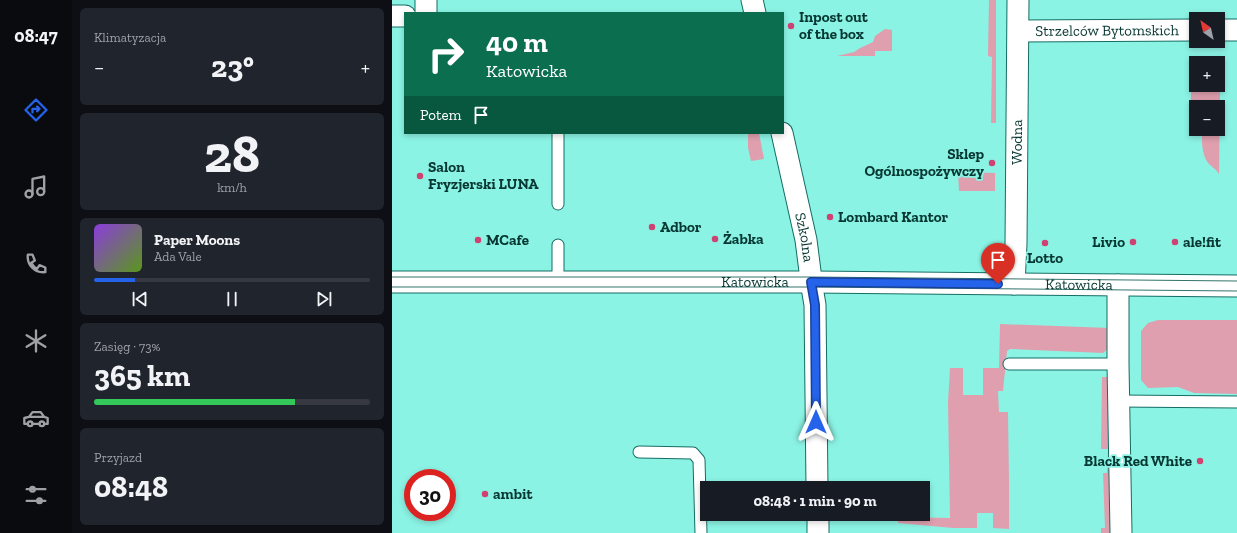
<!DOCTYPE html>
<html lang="pl">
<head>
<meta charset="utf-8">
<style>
	:root { --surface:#171b24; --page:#20242c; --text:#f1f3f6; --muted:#9ea1a6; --line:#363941; --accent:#2563eb }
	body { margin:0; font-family:"Zilla Slab",serif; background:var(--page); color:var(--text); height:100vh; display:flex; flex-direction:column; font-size:15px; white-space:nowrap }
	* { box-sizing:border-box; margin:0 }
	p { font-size:13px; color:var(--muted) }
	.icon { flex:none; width:22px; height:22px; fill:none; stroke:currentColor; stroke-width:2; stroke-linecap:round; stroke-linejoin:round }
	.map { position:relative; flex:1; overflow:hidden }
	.sheet { display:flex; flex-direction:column; gap:8px; padding:8px; background:#0d0f14; width:320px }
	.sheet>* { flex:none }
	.top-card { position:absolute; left:12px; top:12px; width:380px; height:122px; border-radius:0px; box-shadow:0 2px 6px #0003; background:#0b6e4f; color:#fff; overflow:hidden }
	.needle { width:26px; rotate:326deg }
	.fabs { position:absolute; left:797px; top:12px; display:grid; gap:8px }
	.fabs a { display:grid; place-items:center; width:36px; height:36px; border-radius:0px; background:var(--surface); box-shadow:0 2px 6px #0003; font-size:20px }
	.speed { position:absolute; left:12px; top:469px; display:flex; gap:8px; font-size:20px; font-weight:700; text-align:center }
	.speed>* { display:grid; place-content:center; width:52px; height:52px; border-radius:50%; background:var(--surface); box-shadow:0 2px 6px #0003; line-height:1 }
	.speed .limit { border:6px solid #d22; background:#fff; color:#111 }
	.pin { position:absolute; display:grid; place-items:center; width:34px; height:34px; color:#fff; margin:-41px -17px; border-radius:50% 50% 50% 0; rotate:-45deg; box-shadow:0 0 4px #0007 }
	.pin .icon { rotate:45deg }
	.me { position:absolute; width:44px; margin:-22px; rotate:0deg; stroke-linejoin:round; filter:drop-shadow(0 0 3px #0008) }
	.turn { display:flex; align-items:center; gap:14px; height:84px; padding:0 16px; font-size:18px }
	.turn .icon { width:52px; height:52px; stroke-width:2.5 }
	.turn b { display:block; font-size:28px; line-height:34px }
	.then { display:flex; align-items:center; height:38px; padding:0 16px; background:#0003; gap:8px; font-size:15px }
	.big { font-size:30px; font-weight:700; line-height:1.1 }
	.sheet .card { flex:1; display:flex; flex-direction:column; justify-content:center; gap:6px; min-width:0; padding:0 14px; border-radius:6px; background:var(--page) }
	.sheet .dial { align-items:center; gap:0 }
	.dial b { font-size:52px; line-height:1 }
	.song { display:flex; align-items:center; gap:12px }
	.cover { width:48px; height:48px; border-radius:6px; background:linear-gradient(135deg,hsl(270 70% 55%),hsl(90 70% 35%)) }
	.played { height:4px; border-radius:2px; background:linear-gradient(90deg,var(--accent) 15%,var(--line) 15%) }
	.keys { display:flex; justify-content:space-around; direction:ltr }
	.heat { display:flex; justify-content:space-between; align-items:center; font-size:22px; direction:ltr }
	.charge { height:6px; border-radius:3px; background:linear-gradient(90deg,#34c759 73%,var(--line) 0) }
	.trip { position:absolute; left:308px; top:481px; width:230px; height:40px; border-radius:0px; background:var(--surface); box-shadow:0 2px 6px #0003; font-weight:700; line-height:40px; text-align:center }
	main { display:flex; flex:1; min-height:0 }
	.tabs { display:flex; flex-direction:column; width:72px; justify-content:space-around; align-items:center; background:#090b0e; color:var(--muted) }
	.tabs .icon { width:28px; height:28px }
	.tabs .active { color:var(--accent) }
	.tabs b { font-size:18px; color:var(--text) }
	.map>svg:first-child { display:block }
</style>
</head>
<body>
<main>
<nav class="tabs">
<b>08:47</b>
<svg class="icon active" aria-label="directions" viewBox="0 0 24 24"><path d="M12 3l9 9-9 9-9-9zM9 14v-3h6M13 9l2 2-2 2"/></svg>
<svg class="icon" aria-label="music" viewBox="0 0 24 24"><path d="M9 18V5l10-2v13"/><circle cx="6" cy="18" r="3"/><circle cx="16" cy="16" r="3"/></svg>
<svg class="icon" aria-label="phone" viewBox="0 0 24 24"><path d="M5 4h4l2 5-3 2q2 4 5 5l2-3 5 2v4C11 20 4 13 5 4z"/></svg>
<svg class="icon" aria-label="climate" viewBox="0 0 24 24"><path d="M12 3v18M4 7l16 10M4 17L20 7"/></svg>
<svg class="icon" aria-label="car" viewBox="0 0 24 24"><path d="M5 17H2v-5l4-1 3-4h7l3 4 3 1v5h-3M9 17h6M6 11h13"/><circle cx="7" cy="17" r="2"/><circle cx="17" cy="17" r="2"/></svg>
<svg class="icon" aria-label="filters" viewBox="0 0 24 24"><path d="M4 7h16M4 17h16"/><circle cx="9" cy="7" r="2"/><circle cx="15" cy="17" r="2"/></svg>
</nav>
<section class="sheet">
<div class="card"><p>Klimatyzacja</p>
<div class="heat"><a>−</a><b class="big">23°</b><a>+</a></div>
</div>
<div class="card dial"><b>28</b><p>km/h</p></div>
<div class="card">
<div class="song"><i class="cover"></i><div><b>Paper Moons</b><p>Ada Vale</p></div></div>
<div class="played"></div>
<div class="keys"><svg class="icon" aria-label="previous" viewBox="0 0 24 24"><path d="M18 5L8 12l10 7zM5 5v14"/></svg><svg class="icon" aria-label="pause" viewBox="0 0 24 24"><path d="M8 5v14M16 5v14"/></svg><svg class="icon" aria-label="next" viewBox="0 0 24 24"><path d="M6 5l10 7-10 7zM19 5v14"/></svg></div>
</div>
<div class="card"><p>Zasięg · 73%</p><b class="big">365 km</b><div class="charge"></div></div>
<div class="card"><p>Przyjazd</p><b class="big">08:48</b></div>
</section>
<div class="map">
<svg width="845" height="533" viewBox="0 0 845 533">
	<rect width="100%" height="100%" fill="#8bf3e4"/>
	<g fill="#df9fae">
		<path d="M597 0H604V123H599L600 57 596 56Z"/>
		<path d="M493 29 500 30V51H483V56H445L462 52 468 48 481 42 483 36Z"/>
		<path d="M799 91 828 92 827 174C824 169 820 167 816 163 809 153 810 140 810 129H826V107H804V128H798Z"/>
		<path d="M356 133H367L372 159 359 161 356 148Z"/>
		<path d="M566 172 603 173V191H567Z"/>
		<path d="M766 320H845V394L802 393 786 387 756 388 749 380V331L756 323Z"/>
		<path d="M608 324 718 328 717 348 711 353 618 349 615 351 611 391H606L607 412H616L617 482V529L601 528V513H585V528H561L506 523V517L558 518 556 403 558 368H571V395H591V368H607Z"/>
		<path d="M710 377H719V533H709V528H713L711 473H715L716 449H709Z"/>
	</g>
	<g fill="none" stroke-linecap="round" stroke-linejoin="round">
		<defs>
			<g id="lane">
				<path d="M166 133V204"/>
				<path d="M166 282V245"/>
				<path d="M617 364H726"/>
				<path d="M727 401 845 402"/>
				<path d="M247 452 301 453 307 460 309 533"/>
			</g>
			<g id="street">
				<path d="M360 0 363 13"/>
				<path d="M34 13V0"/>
				<path d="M0 16H13"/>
				<path d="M826 30H845"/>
				<path id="s1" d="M627 31 804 30"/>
				<path id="s2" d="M390 133 414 240 420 287 423 305 425 488"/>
				<path id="s3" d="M0 282H419L845 286"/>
				<path id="s4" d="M622 284 624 244 626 0"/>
				<path d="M726 285V364L729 533"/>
				<path d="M426 514V533"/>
			</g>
		</defs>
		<use href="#lane" stroke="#156d63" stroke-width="13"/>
		<use href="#street" stroke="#156d63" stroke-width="23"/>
		<use href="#lane" stroke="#fff" stroke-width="11"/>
		<use href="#street" stroke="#fff" stroke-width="21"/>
		<g stroke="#32746b" stroke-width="1">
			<path d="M0 277H419L845 281"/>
			<path d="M0 287H420L845 291"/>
		</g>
	</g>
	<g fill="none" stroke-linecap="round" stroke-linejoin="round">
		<defs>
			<path id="route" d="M424 422 423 305 419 282 606 284"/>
		</defs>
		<use href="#route" stroke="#184099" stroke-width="10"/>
		<use href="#route" stroke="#2563eb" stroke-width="7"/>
	</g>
	<g fill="#ce4171" stroke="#8bf3e4" stroke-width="1.5">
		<circle cx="399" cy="26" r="4"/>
		<circle cx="600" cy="163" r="4"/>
		<circle cx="28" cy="176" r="4"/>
		<circle cx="438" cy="217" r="4"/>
		<circle cx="260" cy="227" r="4"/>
		<circle cx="323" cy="239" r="4"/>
		<circle cx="86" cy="240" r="4"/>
		<circle cx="741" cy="242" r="4"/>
		<circle cx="783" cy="242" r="4"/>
		<circle cx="653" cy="243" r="4"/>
		<circle cx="808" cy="461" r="4"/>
		<circle cx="93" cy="494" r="4"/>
	</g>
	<g text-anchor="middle" stroke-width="3.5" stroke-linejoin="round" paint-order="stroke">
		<g font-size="15" font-weight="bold" fill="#073732" stroke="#8bf3e4" text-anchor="start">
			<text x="407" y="22">Inpost out<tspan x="407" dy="17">of the box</tspan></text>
			<text x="592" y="159" text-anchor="end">Sklep<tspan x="592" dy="17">Ogólnospożywczy</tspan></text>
			<text x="36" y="172">Salon<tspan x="36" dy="17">Fryzjerski LUNA</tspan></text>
			<text x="446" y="222">Lombard Kantor</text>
			<text x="268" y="232">Adbor</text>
			<text x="331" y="244">Żabka</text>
			<text x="94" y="245">MCafe</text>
			<text x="733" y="247" text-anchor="end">Livio</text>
			<text x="791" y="247">ale!fit</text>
			<text x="653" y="263" text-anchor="middle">Lotto</text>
			<text x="800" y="466" text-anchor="end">Black Red White</text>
			<text x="101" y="499">ambit</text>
		</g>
		<g font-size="15" fill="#073732" stroke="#8bf3e4">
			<text dy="5" stroke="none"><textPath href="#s1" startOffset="88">Strzelców Bytomskich</textPath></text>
			<text dy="5" stroke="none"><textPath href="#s4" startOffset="142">Wodna</textPath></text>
			<text dy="5" stroke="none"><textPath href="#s2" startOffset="107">Szkolna</textPath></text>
			<text dy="5" stroke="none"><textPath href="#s3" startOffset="363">Katowicka</textPath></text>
			<text dy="5" stroke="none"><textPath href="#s3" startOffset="687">Katowicka</textPath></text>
		</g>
	</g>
</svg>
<div class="fabs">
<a><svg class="needle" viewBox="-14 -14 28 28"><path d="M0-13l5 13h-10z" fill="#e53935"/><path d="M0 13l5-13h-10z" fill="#9ea1a6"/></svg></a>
<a>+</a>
<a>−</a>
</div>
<div class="speed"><div class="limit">30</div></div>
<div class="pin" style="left:606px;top:284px;background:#d93025"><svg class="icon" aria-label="arrive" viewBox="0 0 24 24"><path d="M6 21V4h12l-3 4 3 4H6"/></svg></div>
<svg class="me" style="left:424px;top:422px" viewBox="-20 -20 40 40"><path d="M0-17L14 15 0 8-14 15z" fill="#2563eb" stroke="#fff" stroke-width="4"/></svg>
<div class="trip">08:48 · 1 min · 90 m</div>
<div class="top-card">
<div class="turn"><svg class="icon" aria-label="right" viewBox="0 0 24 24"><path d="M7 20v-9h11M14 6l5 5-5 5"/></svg><div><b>40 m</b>Katowicka</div></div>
<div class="then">Potem<svg class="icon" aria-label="arrive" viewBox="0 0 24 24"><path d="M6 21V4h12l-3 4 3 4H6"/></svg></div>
</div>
</div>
</main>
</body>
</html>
